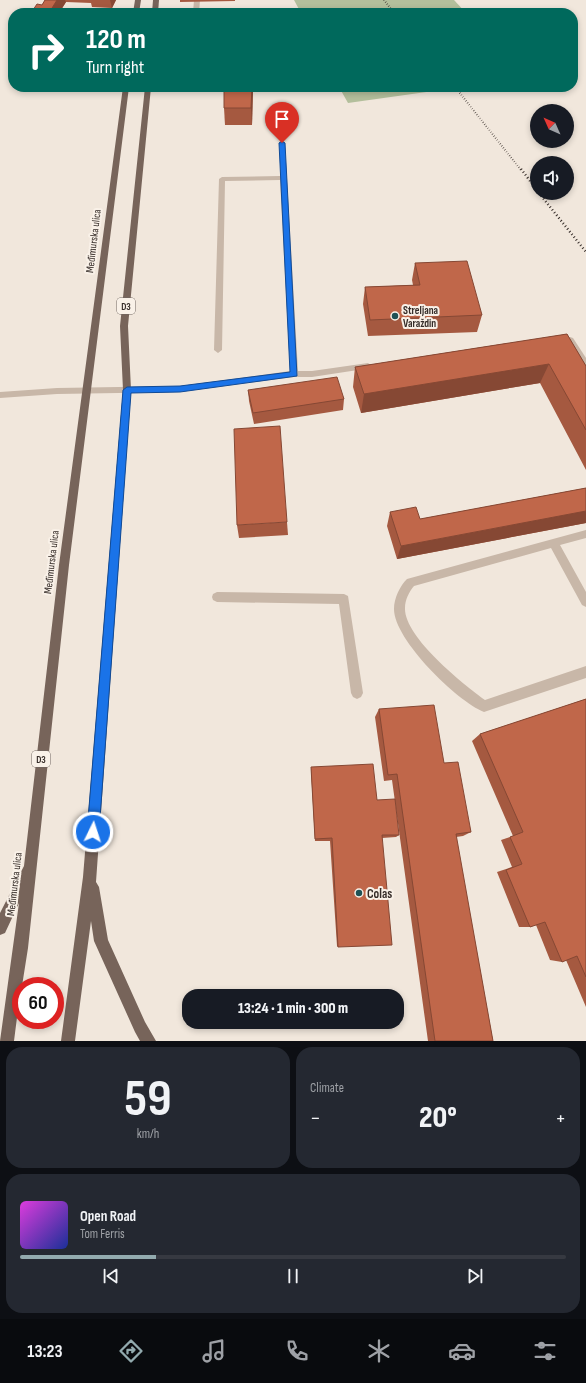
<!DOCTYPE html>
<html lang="en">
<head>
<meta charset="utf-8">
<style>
	:root { --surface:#171b24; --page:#242831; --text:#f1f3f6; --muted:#9ea1a6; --line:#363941; --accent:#92aaae }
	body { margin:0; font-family:"Sofia Sans Condensed",sans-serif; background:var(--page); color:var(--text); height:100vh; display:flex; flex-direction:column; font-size:15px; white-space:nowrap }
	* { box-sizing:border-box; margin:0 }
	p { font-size:13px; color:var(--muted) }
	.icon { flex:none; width:22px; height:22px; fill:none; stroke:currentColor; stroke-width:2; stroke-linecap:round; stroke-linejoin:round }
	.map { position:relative; height:1041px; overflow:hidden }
	.sheet { display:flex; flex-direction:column; gap:6px; padding:6px; background:#0d0f14; flex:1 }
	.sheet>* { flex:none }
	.guide { position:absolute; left:8px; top:8px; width:570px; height:84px; border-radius:16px; box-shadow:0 2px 6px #0003; background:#00695c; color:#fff; overflow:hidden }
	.needle { width:26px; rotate:315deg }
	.buttons { position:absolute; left:530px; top:104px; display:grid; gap:8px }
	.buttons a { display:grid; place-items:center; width:44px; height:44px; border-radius:50%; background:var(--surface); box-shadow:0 2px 6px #0003; font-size:20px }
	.speed { position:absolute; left:12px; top:977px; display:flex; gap:8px; font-size:20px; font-weight:700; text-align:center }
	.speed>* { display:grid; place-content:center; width:52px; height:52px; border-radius:50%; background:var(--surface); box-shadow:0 2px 6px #0003; line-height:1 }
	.speed .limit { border:6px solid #d22; background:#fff; color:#111 }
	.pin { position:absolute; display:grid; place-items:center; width:34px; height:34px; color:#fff; margin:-41px -17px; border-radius:50% 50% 50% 0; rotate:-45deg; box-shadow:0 0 4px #0007 }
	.pin .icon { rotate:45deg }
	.me { position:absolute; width:44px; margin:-22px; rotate:4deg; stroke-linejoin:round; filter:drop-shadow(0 0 3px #0008) }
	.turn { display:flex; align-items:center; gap:14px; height:84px; padding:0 12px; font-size:18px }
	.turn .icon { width:52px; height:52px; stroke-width:2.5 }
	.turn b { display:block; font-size:28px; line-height:34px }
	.big { font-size:30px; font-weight:800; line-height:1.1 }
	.sheet .tile { flex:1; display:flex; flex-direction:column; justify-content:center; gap:6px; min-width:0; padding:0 14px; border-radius:16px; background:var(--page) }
	.sheet .dial { align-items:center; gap:0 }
	.dial b { font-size:52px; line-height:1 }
	.song { display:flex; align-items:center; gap:12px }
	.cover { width:48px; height:48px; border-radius:6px; background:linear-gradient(135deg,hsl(300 70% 55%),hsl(230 70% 35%)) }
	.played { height:4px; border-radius:2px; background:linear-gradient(90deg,var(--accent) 25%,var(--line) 25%) }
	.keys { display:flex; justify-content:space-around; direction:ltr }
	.heat { display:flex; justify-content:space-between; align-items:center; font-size:22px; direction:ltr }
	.sheet .tiles { flex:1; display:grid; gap:6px; grid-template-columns:1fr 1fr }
	.tile:last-child { grid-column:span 2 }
	.trip { position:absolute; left:182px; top:989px; width:222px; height:40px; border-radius:16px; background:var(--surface); box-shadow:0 2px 6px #0003; font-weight:800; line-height:40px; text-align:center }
	.dock { display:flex; height:64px; justify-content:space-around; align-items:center; background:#090b0e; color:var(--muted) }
	.dock .icon { width:28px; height:28px }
	.dock .selected { color:var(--accent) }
	.dock b { font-size:18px; color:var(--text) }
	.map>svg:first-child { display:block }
</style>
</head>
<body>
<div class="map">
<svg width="586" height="1041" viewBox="0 0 586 1041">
	<rect width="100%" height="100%" fill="#f1e7dc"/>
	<g fill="#b3bf9c">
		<path d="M294 0H454L466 13H301Z"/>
		<path d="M339 87H462L348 103Z"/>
	</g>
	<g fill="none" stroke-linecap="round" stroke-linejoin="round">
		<g fill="#c8b7a8" fill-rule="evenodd">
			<path d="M194 0H200L199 13H193Z"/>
			<path d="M280 142 285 143 298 371H312L368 363 372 366 371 368 312 377H294L180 392 57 394 0 398V392L57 388 180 386 290 371 280 180 225 181 222 350 218 353 214 350 219 179 222 177 280 176Z"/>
			<path d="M570 337 573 338 586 358V368L583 367 566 340Z"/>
			<path d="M586 530V538L560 545 586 592V607L582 605 551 548 414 586C409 592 405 600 405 608 404 637 463 684 485 700L586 666V678L484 712C457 701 394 640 394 609 394 598 400 586 407 579Z"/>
			<path d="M217 592 344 594 348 596 363 693 361 697 357 699 353 697 351 693 339 604 217 602 213 600 212 597 213 594Z"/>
		</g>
		<g fill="#77645a" fill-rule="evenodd">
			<path d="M135 0H141L139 13H133Z"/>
			<path d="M153 0H159L158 13H152Z"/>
			<path d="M123 87H129L69 565 28 948 22 986H21L14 1041H0L19 903 5 933 0 935V913L24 866 59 565Z"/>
			<path d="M145 87H151L128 326 131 390 96 882 99 887 108 940 145 1022 156 1041H140L135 1032 94 941 91 921 75 1041H61L83 877 123 390 120 326Z"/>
		</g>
		<g stroke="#352c28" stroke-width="2" stroke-dasharray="0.5 2" stroke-linecap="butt">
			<path d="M384 0 394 13"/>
			<path d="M455 87 521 170"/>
		</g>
		<g stroke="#352c28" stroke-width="2.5" stroke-dasharray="1 2.5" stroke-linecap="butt">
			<path d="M521 169 537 190"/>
			<path d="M539 193 586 252"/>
		</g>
	</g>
	<g fill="#a55940">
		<path d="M45 0H116L112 8 92 7 91 3 66 2 59 13H31L42 5Z"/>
		<path d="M180 0H235V1L180 2Z"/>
		<path d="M224 87H253L252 125H225L224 108Z"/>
		<path d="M415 263 482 315 477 332 368 336 363 304 365 287 413 285 412 280Z"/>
		<path d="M567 334 586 366V470L540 383 361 413 353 387 355 367Z"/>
		<path d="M248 390 344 399 343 410 254 424 249 401Z"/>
		<path d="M586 488V523L397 559 387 526 390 512 420 519Z"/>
		<path d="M287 522 288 535 239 538 237 525Z"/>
		<path d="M586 699V1007L566 960 562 962 550 960 536 925 530 927H519L497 872 512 867 501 840 513 836 472 741 480 734Z"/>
		<path d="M379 709 444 763 471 832 463 836 456 837 493 1041H428L392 780 384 781 375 717Z"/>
		<path d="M311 767 377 800 399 835 396 837 382 838 338 947 337 946 330 841H315L311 771Z"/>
	</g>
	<g fill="#864834">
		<path d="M57 0H65L66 2 59 13H49Z"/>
		<path d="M110 0H116L112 8Z"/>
		<path d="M252 87H253L252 125 251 108Z"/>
		<path d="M549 364 540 383 361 413 364 394Z"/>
		<path d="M586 511V523L397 559 401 546Z"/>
	</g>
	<g fill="#c0674a" stroke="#864834">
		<path d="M45 0H57L49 13H31L37 4 42 5Z"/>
		<path d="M91 9H101L100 13H89Z"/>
		<path d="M224 87H252L251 108H224Z"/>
		<path d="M467 261 482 315 370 320 365 287 420 285 415 263Z"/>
		<path d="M567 334 586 366V430L549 364 364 394 355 367Z"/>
		<path d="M337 377 344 399 253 413 248 390Z"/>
		<path d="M280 426 287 522 237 525 234 429Z"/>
		<path d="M586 488V511L401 546 390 512 416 507 420 519Z"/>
		<path d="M586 699V977L577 956 562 962 545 922 530 927 506 870 522 864 510 837 523 832 480 734Z"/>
		<path d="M434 705 444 763 458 762 471 832 456 834 493 1041H435L397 774 388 775 379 709Z"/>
		<path d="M373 764 377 800 395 799 399 835H382L392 945 338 947 332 838 315 839 311 767Z"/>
	</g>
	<path fill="#1a73e8" stroke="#114b97" d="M282 141 285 143 297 376 180 392 131 393 99 832 97 836 93 838 89 836 87 832 123 390 127 387 180 386 290 372 279 143Z"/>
	<g fill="#1f5155" stroke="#f9f1e8" stroke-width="1.5">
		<circle cx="395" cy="316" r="4"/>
		<circle cx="359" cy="893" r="4"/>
	</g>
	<g text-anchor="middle" stroke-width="4" stroke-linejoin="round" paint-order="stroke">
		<g fill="#f9f1e8" stroke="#706762" stroke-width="1">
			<rect x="117" y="298" width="18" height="16" rx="3"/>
			<rect x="32" y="751" width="18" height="16" rx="3"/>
		</g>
		<g font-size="10" font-weight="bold" fill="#352c28">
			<text x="126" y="310">D3</text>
			<text x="41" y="763">D3</text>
		</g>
		<g font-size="11" fill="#352c28" stroke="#f9f1e8">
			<text transform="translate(93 241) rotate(-83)" y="4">Međimurska ulica</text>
			<text transform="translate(51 562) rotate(-83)" y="4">Međimurska ulica</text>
			<text transform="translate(14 884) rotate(-83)" y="4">Međimurska ulica</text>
		</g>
		<g font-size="11" font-weight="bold" fill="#352c28" stroke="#f9f1e8" text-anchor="start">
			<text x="403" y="314">Streljana<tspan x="403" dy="13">Varaždin</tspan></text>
		</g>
		<g font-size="13" font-weight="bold" fill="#352c28" stroke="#f9f1e8" text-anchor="start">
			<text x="367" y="898">Colas</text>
		</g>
	</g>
</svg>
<div class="buttons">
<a><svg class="needle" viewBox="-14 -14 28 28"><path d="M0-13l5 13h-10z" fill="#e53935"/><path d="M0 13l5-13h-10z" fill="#9ea1a6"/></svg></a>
<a><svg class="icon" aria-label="sound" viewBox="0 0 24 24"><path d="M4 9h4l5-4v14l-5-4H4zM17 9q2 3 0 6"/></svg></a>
</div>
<div class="speed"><div class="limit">60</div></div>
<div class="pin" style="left:282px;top:143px;background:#d93025"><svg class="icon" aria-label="arrive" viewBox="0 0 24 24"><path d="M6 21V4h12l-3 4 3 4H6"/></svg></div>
<svg class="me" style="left:93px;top:832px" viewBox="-20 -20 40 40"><circle r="17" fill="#1a73e8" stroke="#fff" stroke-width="3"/><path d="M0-11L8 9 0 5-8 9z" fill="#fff"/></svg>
<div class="trip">13:24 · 1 min · 300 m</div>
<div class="guide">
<div class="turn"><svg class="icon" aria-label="right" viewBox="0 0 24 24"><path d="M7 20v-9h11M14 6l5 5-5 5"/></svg><div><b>120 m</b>Turn right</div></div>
</div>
</div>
<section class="sheet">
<div class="tiles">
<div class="tile dial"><b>59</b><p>km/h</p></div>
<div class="tile"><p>Climate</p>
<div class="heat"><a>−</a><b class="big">20°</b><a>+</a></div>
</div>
<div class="tile">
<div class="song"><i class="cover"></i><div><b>Open Road</b><p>Tom Ferris</p></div></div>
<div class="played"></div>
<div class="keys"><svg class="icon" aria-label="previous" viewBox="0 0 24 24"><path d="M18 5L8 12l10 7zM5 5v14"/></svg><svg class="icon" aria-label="pause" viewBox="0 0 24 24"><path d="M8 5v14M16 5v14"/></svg><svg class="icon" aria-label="next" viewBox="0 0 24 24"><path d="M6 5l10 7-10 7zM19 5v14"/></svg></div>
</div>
</div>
</section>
<nav class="dock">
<b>13:23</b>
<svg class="icon selected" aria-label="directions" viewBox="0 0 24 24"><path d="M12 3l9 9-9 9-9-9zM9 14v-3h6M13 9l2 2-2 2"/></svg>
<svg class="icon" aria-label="music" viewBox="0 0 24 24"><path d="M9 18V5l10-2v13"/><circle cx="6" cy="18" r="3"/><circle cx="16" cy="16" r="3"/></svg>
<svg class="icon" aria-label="phone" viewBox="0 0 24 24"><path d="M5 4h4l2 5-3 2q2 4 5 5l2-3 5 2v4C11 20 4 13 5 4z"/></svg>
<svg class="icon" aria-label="climate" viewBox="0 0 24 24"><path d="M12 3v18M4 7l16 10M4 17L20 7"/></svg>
<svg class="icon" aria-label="car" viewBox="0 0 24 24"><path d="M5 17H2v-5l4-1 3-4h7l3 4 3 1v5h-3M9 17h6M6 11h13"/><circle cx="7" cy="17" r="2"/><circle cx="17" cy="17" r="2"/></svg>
<svg class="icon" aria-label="filters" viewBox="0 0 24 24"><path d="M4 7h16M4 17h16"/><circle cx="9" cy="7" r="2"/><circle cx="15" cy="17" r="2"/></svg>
</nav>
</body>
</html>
